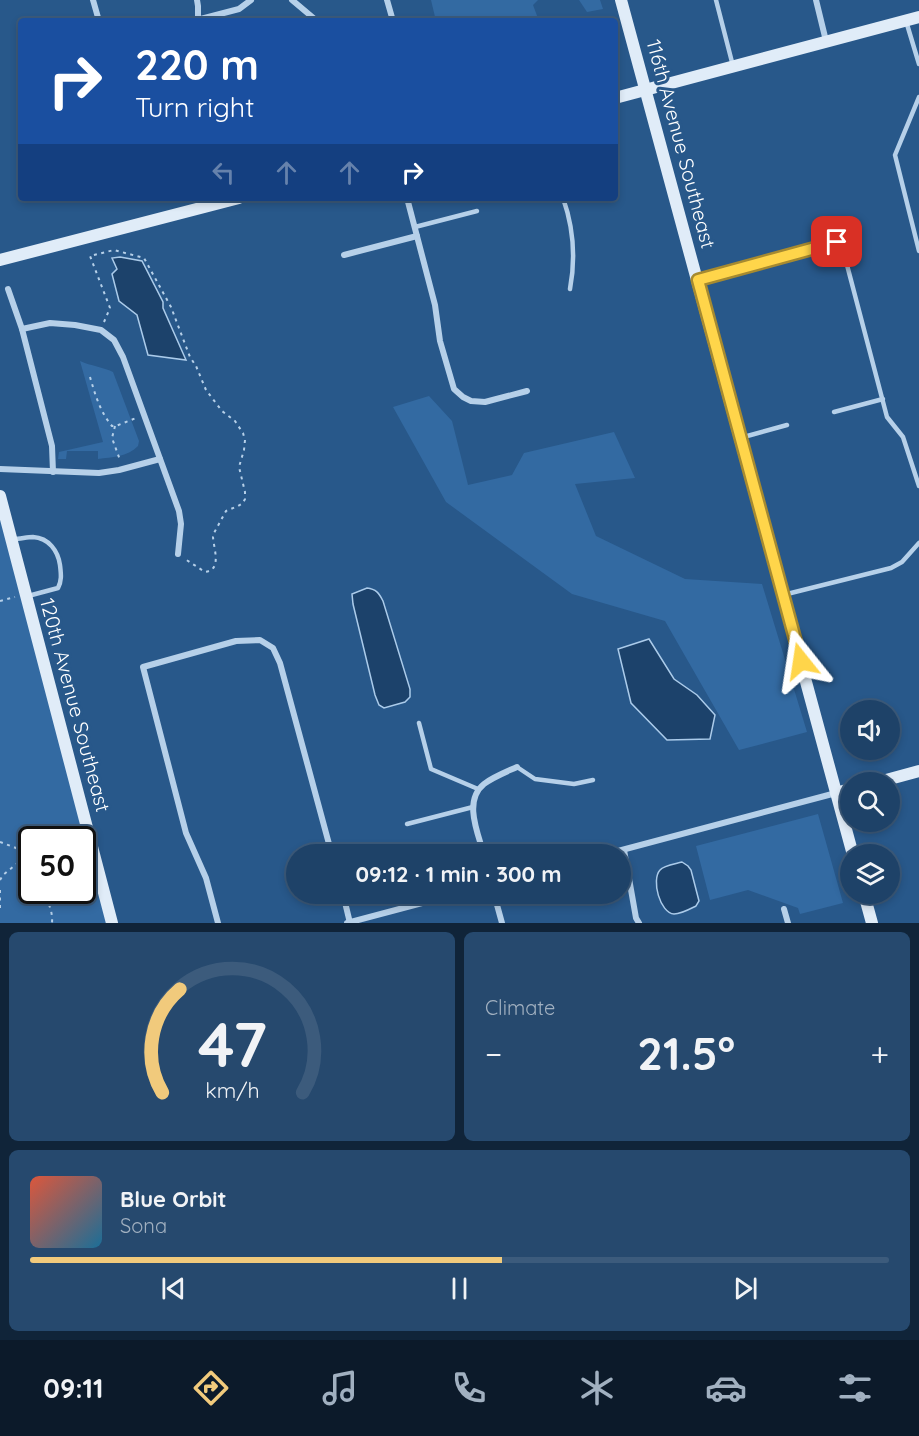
<!DOCTYPE html>
<html lang="en">
<head>
<meta charset="utf-8">
<style>
	:root { --surface:#1e4268; --page:#26496e; --text:#f1f3f6; --muted:#a1b0c0; --line:#3c5b7c; --accent:#f1ca7c }
	body { margin:0; font-family:Quicksand,sans-serif; background:var(--page); color:var(--text); height:100vh; display:flex; flex-direction:column; font-size:22px; white-space:nowrap }
	* { box-sizing:border-box; margin:0 }
	p { font-size:20px; color:var(--muted) }
	.icon { flex:none; width:33px; height:33px; fill:none; stroke:currentColor; stroke-width:2; stroke-linecap:round; stroke-linejoin:round }
	.map { position:relative; height:923px; overflow:hidden }
	.panel { display:flex; flex-direction:column; gap:9px; padding:9px; background:#102439; flex:1 }
	.panel>* { flex:none }
	.banner { position:absolute; left:18px; top:18px; width:600px; height:183px; border-radius:6px; box-shadow:0 3px 9px #0003,0 0 0 2px var(--line); background:#1a4fa0; color:#fff; overflow:hidden }
	.controls { position:absolute; left:840px; top:700px; display:grid; gap:12px }
	.controls a { display:grid; place-items:center; width:60px; height:60px; border-radius:50%; background:var(--surface); box-shadow:0 3px 9px #0003,0 0 0 2px var(--line); font-size:30px }
	.speed { position:absolute; left:18px; top:826px; display:flex; gap:12px; font-size:30px; font-weight:700; text-align:center }
	.speed>* { display:grid; place-content:center; width:78px; height:78px; border-radius:50%; background:var(--surface); box-shadow:0 3px 9px #0003,0 0 0 2px var(--line); line-height:1 }
	.speed .limit { border:3px solid #111; border-radius:9px; background:#fff; color:#111 }
	.pin { position:absolute; display:grid; place-items:center; width:51px; height:51px; color:#fff; margin:-26px; border-radius:12px; box-shadow:0 3px 9px #0006 }
	.me { position:absolute; width:66px; margin:-33px; rotate:345deg; stroke-linejoin:round; filter:drop-shadow(0 0 4px #0008) }
	.turn { display:flex; align-items:center; gap:21px; height:126px; padding:0 18px; font-size:27px }
	.turn .icon { width:78px; height:78px; stroke-width:2.5 }
	.turn b { display:block; font-size:42px; line-height:51px }
	.lanes { display:flex; align-items:center; height:57px; padding:0 18px; background:#0003; justify-content:center; gap:30px; direction:ltr }
	.lanes .off { opacity:.35 }
	.big { font-size:45px; font-weight:800; line-height:1.1 }
	.panel .tile { flex:1; display:flex; flex-direction:column; justify-content:center; gap:9px; min-width:0; padding:0 21px; border-radius:9px; background:var(--page) }
	.panel .dial { align-items:center; gap:0 }
	.dial svg { height:156px; overflow:visible; fill:none; stroke:var(--line); stroke-width:7; stroke-linecap:round; text-anchor:middle }
	.dial text { fill:var(--text); stroke:none }
	.song { display:flex; align-items:center; gap:18px }
	.cover { width:72px; height:72px; border-radius:9px; background:linear-gradient(135deg,hsl(10 70% 55%),hsl(200 70% 35%)) }
	.played { height:6px; border-radius:3px; background:linear-gradient(90deg,var(--accent) 55%,var(--line) 55%) }
	.keys { display:flex; justify-content:space-around; direction:ltr }
	.heat { display:flex; justify-content:space-between; align-items:center; font-size:33px; direction:ltr }
	.panel .tiles { flex:1; display:grid; gap:9px; grid-template-columns:1fr 1fr }
	.tile:last-child { grid-column:span 2 }
	.trip { position:absolute; left:286px; top:844px; width:345px; height:60px; border-radius:30px; background:var(--surface); box-shadow:0 3px 9px #0003,0 0 0 2px var(--line); font-weight:800; line-height:60px; text-align:center }
	.tab-bar { display:flex; height:96px; justify-content:space-around; align-items:center; background:#0c1a2a; color:var(--muted) }
	.tab-bar .icon { width:42px; height:42px }
	.tab-bar .current { color:var(--accent) }
	.tab-bar b { font-size:27px; color:var(--text) }
	.map>svg:first-child { display:block }
</style>
</head>
<body>
<div class="map">
<svg width="919" height="923" viewBox="0 0 919 923">
	<rect width="100%" height="100%" fill="#28588a"/>
	<g fill="#336aa2" fill-rule="evenodd">
		<path d="M431 0H538L533 5 539 21H436Z"/>
		<path d="M579 0H600L603 9 587 12Z"/>
		<path d="M80 361C91 366 103 367 113 372L139 441 138 446C127 457 112 457 98 459V451H67L66 459H58L59 452 103 442Z"/>
		<path d="M429 396 452 421 468 485 512 475 524 453 614 432 635 478 575 484 596 536 685 579 762 584 807 732 739 750 665 621 572 594 446 502 393 407Z"/>
		<path d="M0 496 112 923H0ZM32 840H82V891H32Z"/>
		<path d="M818 814 843 903 800 914 798 908 748 890 710 900 696 846Z"/>
	</g>
	<g fill="#1c426b" stroke="#abcbea" stroke-width="1.5">
		<path d="M120 257 142 261 163 302V308L186 360 148 355 137 315 119 301 112 274 117 269 112 258Z"/>
		<path d="M367 588C376 589 379 593 383 601L410 689V697L405 702 384 708 379 705 375 695 353 604 352 594Z"/>
		<path d="M649 639 674 679 697 695 715 715 710 739 667 740 631 703 618 649Z"/>
		<path d="M682 862 688 866 691 870 699 901 696 906C690 909 681 914 674 914 660 913 651 880 660 870 664 865 675 864 682 862Z"/>
	</g>
	<g fill="none" stroke-linecap="round" stroke-linejoin="round">
		<g stroke="#b6d0e9" stroke-width="2" stroke-dasharray="3 4.5" stroke-linecap="butt">
			<path d="M104 322 110 308 90 256 114 250 144 258 171 307 190 357 196 366 206 390 222 411 235 421 243 433 245 440 244 450 239 467 245 492V499L243 503 238 506 226 511 214 533 213 537C214 550 222 570 205 572L185 559"/>
			<path d="M90 377C95 394 100 412 112 426H116L136 418"/>
			<path d="M115 426 112 438 120 460"/>
			<path d="M0 601 15 597"/>
			<path d="M0 842 16 848 32 870"/>
			<path d="M0 880 3 875 24 858"/>
			<path d="M0 890V911"/>
			<path d="M43 891C48 902 53 911 52 923"/>
		</g>
		<g stroke="#b6d0e9" stroke-width="4.5">
			<path d="M716 0 733 66"/>
			<path d="M906 21 919 64"/>
			<path d="M919 97 895 155 919 251"/>
			<path d="M563 198C574 229 576 257 570 289"/>
			<path d="M415 227 477 211"/>
			<path d="M698 280 837 242 842 246 887 417 903 437 919 486"/>
			<path d="M834 412 883 399"/>
			<path d="M740 438 787 425"/>
			<path d="M14 539C20 539 27 537 33 537 49 538 58 551 60 565 61 574 62 580 58 588L28 596"/>
			<path d="M783 595 891 568 902 562 919 543"/>
			<path d="M419 723 431 769 478 789"/>
			<path d="M517 767 535 779 574 784 593 780"/>
			<path d="M407 824 473 807"/>
		</g>
		<g stroke="#b6d0e9" stroke-width="6">
			<path d="M93 0 99 21"/>
			<path d="M197 0 198 6V21"/>
			<path d="M292 0 317 21"/>
			<path d="M387 0 393 21"/>
			<path d="M816 0 826 41"/>
			<path d="M193 21 239 9 251 0"/>
			<path d="M407 198 435 305 440 341 454 389 463 397 471 401 485 402 527 391"/>
			<path d="M344 255 417 236"/>
			<path d="M8 289 22 329 52 446 53 472"/>
			<path d="M22 329 50 323 75 325 101 330 114 340 123 357 179 511 181 524 178 554"/>
			<path d="M0 469 99 473 119 470 160 459"/>
			<path d="M624 850 636 918 639 923"/>
			<path d="M484 855C478 833 463 801 484 784 493 777 506 772 517 767"/>
			<path d="M603 855 836 793"/>
			<path d="M343 894 350 923"/>
			<path d="M494 894 502 923"/>
			<path d="M784 909 788 923"/>
			<path d="M218 923 206 878 186 833 143 667 236 641 260 640 273 648 280 663 332 855"/>
			<path d="M347 923 456 894"/>
		</g>
		<g stroke="#e0ecf8" stroke-width="12">
			<path d="M621 0 853 855"/>
			<path d="M615 98 919 17"/>
			<path d="M0 260 239 198"/>
			<path d="M0 496 112 923"/>
			<path d="M875 783 919 771"/>
			<path d="M836 793 850 789"/>
			<path d="M864 894 872 923"/>
		</g>
	</g>
	<g fill="none" stroke-linecap="round" stroke-linejoin="round">
		<defs>
			<path id="route" d="M801 661 698 280 837 242"/>
		</defs>
		<use href="#route" stroke="#a68a30" stroke-width="15"/>
		<use href="#route" stroke="#ffd54a" stroke-width="10"/>
	</g>
	<g text-anchor="middle" stroke-width="6" stroke-linejoin="round" paint-order="stroke">
		<g font-size="20" fill="#fff" stroke="#28588a">
			<text transform="translate(681 144) rotate(75)" y="7">116th Avenue Southeast</text>
			<text transform="translate(75 705) rotate(75)" y="7">120th Avenue Southeast</text>
		</g>
	</g>
</svg>
<div class="controls">
<a><svg class="icon" aria-label="sound" viewBox="0 0 24 24"><path d="M4 9h4l5-4v14l-5-4H4zM17 9q2 3 0 6"/></svg></a>
<a><svg class="icon" aria-label="search" viewBox="0 0 24 24"><circle cx="10" cy="10" r="6"/><path d="M15 15l6 6"/></svg></a>
<a><svg class="icon" aria-label="layers" viewBox="0 0 24 24"><path d="M12 4l9 5-9 5-9-5zM3 14l9 5 9-5"/></svg></a>
</div>
<div class="speed"><div class="limit">50</div></div>
<div class="pin" style="left:837px;top:242px;background:#d93025"><svg class="icon" aria-label="arrive" viewBox="0 0 24 24"><path d="M6 21V4h12l-3 4 3 4H6"/></svg></div>
<svg class="me" style="left:801px;top:661px" viewBox="-20 -20 40 40"><path d="M0-17L14 15 0 8-14 15z" fill="#ffd54a" stroke="#fff" stroke-width="4"/></svg>
<div class="trip">09:12 · 1 min · 300 m</div>
<div class="banner">
<div class="turn"><svg class="icon" aria-label="right" viewBox="0 0 24 24"><path d="M7 20v-9h11M14 6l5 5-5 5"/></svg><div><b>220 m</b>Turn right</div></div>
<div class="lanes"><svg class="icon off" aria-label="left" viewBox="0 0 24 24"><path d="M17 20v-9H6M10 6l-5 5 5 5"/></svg><svg class="icon off" aria-label="ahead" viewBox="0 0 24 24"><path d="M12 20V5M6 11l6-6 6 6"/></svg><svg class="icon off" aria-label="ahead" viewBox="0 0 24 24"><path d="M12 20V5M6 11l6-6 6 6"/></svg><svg class="icon" aria-label="right" viewBox="0 0 24 24"><path d="M7 20v-9h11M14 6l5 5-5 5"/></svg></div>
</div>
</div>
<section class="panel">
<div class="tiles">
<div class="tile dial"><svg viewBox="0 0 100 80">
<path d="M14 69A42 42 0 1 1 86 69"/>
<path d="M14 69A42 42 0 0 1 23 16" stroke="#f1ca7c"/>
<text x="50" y="56" font-size="32" font-weight="700">47</text>
<text x="50" y="72" font-size="11">km/h</text>
</svg></div>
<div class="tile"><p>Climate</p>
<div class="heat"><a>−</a><b class="big">21.5°</b><a>+</a></div>
</div>
<div class="tile">
<div class="song"><i class="cover"></i><div><b>Blue Orbit</b><p>Sona</p></div></div>
<div class="played"></div>
<div class="keys"><svg class="icon" aria-label="previous" viewBox="0 0 24 24"><path d="M18 5L8 12l10 7zM5 5v14"/></svg><svg class="icon" aria-label="pause" viewBox="0 0 24 24"><path d="M8 5v14M16 5v14"/></svg><svg class="icon" aria-label="next" viewBox="0 0 24 24"><path d="M6 5l10 7-10 7zM19 5v14"/></svg></div>
</div>
</div>
</section>
<nav class="tab-bar">
<b>09:11</b>
<svg class="icon current" aria-label="directions" viewBox="0 0 24 24"><path d="M12 3l9 9-9 9-9-9zM9 14v-3h6M13 9l2 2-2 2"/></svg>
<svg class="icon" aria-label="music" viewBox="0 0 24 24"><path d="M9 18V5l10-2v13"/><circle cx="6" cy="18" r="3"/><circle cx="16" cy="16" r="3"/></svg>
<svg class="icon" aria-label="phone" viewBox="0 0 24 24"><path d="M5 4h4l2 5-3 2q2 4 5 5l2-3 5 2v4C11 20 4 13 5 4z"/></svg>
<svg class="icon" aria-label="climate" viewBox="0 0 24 24"><path d="M12 3v18M4 7l16 10M4 17L20 7"/></svg>
<svg class="icon" aria-label="car" viewBox="0 0 24 24"><path d="M5 17H2v-5l4-1 3-4h7l3 4 3 1v5h-3M9 17h6M6 11h13"/><circle cx="7" cy="17" r="2"/><circle cx="17" cy="17" r="2"/></svg>
<svg class="icon" aria-label="filters" viewBox="0 0 24 24"><path d="M4 7h16M4 17h16"/><circle cx="9" cy="7" r="2"/><circle cx="15" cy="17" r="2"/></svg>
</nav>
</body>
</html>
